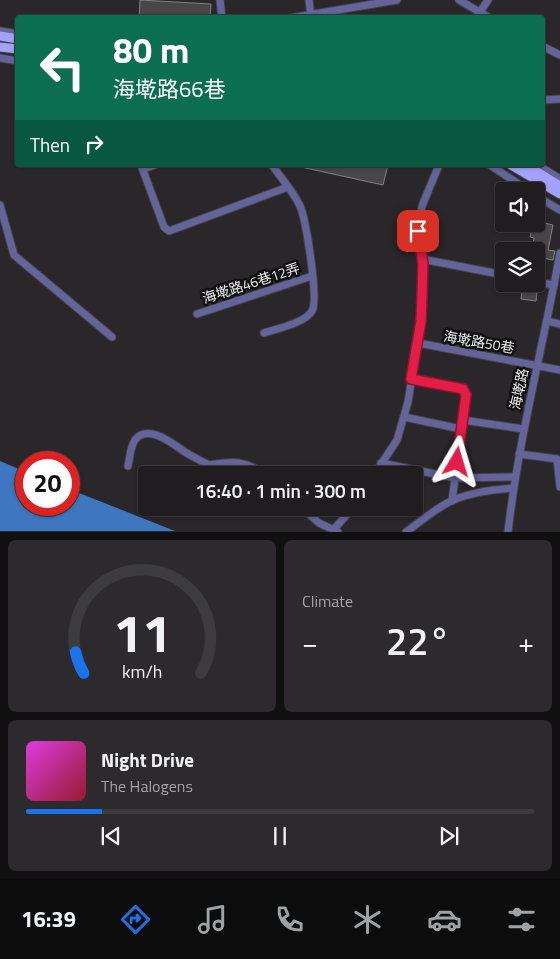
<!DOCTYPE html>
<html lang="en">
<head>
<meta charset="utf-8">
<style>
	:root { --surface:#1f1d1f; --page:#2c2a2c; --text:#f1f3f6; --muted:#a1a2a4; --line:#3c3b3d; --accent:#1a73e8 }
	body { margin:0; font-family:"Titillium Web","Noto Sans TC",sans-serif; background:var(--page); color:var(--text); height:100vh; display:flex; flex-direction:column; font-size:19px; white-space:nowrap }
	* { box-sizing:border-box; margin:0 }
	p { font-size:16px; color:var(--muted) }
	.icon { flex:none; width:28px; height:28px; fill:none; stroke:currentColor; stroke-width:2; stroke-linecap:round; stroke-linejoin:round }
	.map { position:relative; height:532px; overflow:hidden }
	.panel { display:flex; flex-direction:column; gap:8px; padding:8px; background:#111011; flex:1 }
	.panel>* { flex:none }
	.top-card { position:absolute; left:15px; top:15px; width:530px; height:152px; border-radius:5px; box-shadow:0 1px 4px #0004,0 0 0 1px var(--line); background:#0b6e4f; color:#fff; overflow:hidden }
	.fabs { position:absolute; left:495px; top:182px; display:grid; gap:10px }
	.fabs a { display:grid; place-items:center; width:50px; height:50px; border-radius:5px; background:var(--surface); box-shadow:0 1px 4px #0004,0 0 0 1px var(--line); font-size:25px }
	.speed { position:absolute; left:15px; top:451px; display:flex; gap:10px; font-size:25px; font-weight:700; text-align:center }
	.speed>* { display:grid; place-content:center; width:65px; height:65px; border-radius:50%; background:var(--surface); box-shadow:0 1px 4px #0004,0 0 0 1px var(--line); line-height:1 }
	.speed .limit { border:8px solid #d22; background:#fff; color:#111 }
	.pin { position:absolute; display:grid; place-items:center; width:42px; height:42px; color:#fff; margin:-21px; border-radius:10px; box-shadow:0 2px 8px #0006 }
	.me { position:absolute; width:55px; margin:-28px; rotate:7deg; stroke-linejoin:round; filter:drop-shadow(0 0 4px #0008) }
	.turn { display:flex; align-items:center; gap:18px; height:105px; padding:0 15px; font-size:22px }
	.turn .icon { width:65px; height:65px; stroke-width:2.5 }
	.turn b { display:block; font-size:35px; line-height:42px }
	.then { display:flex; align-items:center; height:48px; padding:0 15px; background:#0003; gap:10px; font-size:19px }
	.big { font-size:38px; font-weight:600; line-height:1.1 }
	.panel .card { flex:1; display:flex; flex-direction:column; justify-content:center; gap:8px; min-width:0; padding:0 18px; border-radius:8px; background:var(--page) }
	.panel .dial { align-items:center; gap:0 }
	.dial svg { height:130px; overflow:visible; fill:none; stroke:var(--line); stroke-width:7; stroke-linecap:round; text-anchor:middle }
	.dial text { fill:var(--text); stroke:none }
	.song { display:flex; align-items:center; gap:15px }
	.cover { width:60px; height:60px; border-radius:8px; background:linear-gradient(135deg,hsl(300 70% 55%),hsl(350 70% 35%)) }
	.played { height:5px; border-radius:2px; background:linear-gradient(90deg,var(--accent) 15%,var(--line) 15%) }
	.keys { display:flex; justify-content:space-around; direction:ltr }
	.heat { display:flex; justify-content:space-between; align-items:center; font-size:28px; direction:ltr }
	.panel .tiles { flex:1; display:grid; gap:8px; grid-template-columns:1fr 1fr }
	.card:last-child { grid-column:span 2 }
	.trip { position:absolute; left:138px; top:466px; width:285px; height:50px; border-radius:5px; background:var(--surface); box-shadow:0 1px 4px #0004,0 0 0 1px var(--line); font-weight:600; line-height:50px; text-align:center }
	.tab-bar { display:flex; height:80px; justify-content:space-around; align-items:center; background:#0c0c0c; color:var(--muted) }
	.tab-bar .icon { width:35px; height:35px }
	.tab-bar .active { color:var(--accent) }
	.tab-bar b { font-size:22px; color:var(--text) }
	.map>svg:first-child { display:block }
</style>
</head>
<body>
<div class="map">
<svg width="560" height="532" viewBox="0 0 560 532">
	<rect width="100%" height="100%" fill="#292729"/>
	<path fill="#3e76c0" d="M0 461 26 472V505H69V489L175 531H0Z"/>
	<g fill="#494648" stroke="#838082">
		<path d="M140 0 211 4 210 18H139Z"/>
		<path d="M301 165H388L383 185 301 167Z"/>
		<path d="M536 221 553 225 548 250 555 251 553 260 536 257V251H532L534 238 530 237 533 224H536Z"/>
		<path d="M522 290 537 293 536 301 521 299Z"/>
	</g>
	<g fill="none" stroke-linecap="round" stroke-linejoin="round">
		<defs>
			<g id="minor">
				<path d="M220 0 222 18"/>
				<path d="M309 0 311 17"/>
				<path d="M459 0 490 18"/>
				<path d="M290 18 397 0"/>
				<path d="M476 18 488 0"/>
				<path d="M0 31 18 34"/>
				<path d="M542 46 560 55"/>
				<path d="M0 58 18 61"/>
				<path d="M542 100 560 99"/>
				<path d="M141 165 164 227 169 231 288 187"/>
				<path d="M490 165 529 191"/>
				<path d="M538 165 560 179"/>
				<path d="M143 169 155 165"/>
				<path d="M536 196 560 210"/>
				<path d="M0 205 14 255 112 337"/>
				<path d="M422 259 504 275"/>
				<path d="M536 282 554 285"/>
				<path d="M197 314 312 276"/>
				<path d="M547 321 560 324"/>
				<path d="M264 333C276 329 305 323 312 311 319 300 306 220 300 206 293 191 281 178 272 165"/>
				<path d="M418 343 560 370"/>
				<path d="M411 379 463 389 466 395 452 501"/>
				<path d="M404 417 461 429"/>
				<path d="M463 420 523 429"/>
				<path d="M519 454 557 459 560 487"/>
				<path d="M381 463 455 478 515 477"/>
				<path d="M128 466C130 458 130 447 135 440 148 423 173 444 185 452 193 457 201 461 209 465 233 461 246 460 265 475"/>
				<path d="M374 475 397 440 408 402 421 321 423 264 418 231 422 206 439 165"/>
				<path d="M302 508 319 523 338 532"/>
				<path d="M334 529 353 508"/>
				<path d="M406 532C421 521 435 509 451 501 471 492 492 490 513 488"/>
				<path d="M508 532C519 436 543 347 560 253"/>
			</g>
			<g id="major">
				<path d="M0 36 18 39"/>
				<path d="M0 47 18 49"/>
				<path d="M511 165 560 194"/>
				<path d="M526 165 560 186"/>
			</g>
		</defs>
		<use href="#minor" stroke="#454345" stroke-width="9"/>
		<use href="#major" stroke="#454345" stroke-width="11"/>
		<use href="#minor" stroke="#64639a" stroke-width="7"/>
		<use href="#major" stroke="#a3a1fb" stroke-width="9"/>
	</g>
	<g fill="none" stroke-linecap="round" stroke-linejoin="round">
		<defs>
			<path id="route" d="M418 231 423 264 422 295 421 321 411 379 463 389 466 395 457 462"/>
		</defs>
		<use href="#route" stroke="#92132f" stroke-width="12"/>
		<use href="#route" stroke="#e11d48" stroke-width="9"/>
	</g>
	<g text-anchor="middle" stroke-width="5" stroke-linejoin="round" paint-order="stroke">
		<g font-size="14" fill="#efeeef" stroke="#111">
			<text transform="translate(251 283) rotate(-18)" y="5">海墘路46巷12弄</text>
			<text transform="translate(479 342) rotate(10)" y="5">海墘路50巷</text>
			<text transform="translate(519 389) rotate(-78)" y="5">海墘路</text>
		</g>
	</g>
</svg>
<div class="fabs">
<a><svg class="icon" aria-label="sound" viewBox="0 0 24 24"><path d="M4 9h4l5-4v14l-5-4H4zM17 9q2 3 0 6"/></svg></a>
<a><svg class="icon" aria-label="layers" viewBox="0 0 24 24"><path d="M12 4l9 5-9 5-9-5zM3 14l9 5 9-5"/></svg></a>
</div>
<div class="speed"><div class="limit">20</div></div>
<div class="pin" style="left:418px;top:231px;background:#d93025"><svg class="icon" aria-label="arrive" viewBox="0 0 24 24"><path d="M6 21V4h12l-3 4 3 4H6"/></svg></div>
<svg class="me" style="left:457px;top:462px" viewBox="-20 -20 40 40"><path d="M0-17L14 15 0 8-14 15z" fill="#e11d48" stroke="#fff" stroke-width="4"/></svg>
<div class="trip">16:40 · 1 min · 300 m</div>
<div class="top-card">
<div class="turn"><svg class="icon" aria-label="left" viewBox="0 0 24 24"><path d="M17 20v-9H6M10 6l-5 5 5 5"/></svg><div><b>80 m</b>海墘路66巷</div></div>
<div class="then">Then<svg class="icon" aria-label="right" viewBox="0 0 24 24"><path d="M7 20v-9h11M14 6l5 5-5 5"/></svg></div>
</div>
</div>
<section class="panel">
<div class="tiles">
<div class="card dial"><svg viewBox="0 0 100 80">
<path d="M14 69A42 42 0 1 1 86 69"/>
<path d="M14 69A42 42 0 0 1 9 56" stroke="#1a73e8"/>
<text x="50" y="56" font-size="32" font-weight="700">11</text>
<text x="50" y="72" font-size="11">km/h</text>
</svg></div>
<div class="card"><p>Climate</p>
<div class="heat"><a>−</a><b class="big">22°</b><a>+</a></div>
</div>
<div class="card">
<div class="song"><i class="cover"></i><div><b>Night Drive</b><p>The Halogens</p></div></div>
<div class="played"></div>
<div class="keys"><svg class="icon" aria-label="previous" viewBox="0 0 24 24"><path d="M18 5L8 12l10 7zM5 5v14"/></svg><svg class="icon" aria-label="pause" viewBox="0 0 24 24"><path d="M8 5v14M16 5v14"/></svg><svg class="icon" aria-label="next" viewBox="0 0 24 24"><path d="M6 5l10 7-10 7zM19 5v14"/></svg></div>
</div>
</div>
</section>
<nav class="tab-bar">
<b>16:39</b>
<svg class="icon active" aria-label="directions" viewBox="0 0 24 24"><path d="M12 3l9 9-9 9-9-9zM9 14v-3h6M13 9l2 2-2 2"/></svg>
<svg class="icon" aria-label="music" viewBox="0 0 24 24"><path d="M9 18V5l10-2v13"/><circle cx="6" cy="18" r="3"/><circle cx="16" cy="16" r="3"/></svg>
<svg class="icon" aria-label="phone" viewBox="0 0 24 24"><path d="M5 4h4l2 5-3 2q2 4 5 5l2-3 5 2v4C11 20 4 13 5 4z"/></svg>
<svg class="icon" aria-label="climate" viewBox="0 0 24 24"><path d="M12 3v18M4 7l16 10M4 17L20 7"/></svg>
<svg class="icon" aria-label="car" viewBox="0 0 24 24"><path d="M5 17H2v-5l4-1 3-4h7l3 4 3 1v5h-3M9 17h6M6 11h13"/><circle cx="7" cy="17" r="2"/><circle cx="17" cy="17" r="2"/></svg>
<svg class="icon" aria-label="filters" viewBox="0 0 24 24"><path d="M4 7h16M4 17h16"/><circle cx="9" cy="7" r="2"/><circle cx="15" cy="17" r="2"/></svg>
</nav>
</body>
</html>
